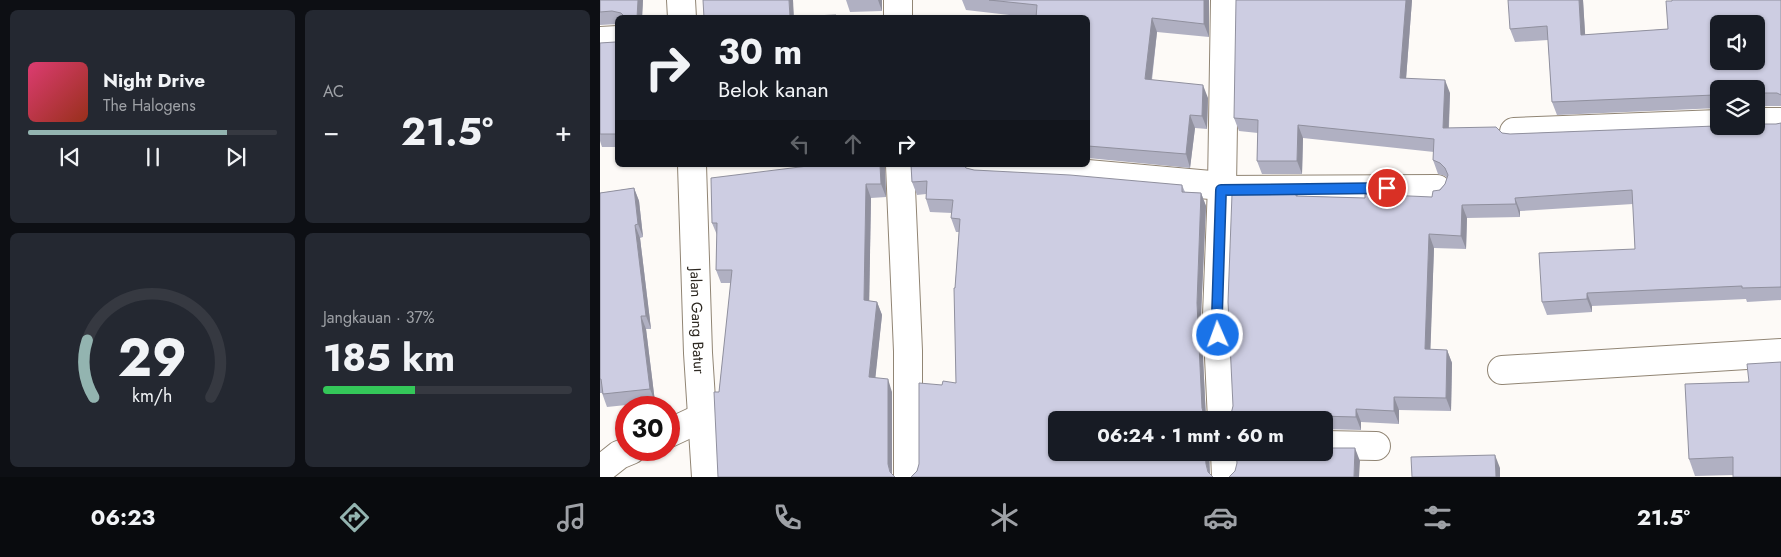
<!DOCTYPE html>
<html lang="id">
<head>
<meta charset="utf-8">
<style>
	:root { --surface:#171b24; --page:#242831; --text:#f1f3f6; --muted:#9ea1a6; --line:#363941; --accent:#93b4b0 }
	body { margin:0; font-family:Jost,sans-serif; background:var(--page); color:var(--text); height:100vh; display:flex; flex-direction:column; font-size:19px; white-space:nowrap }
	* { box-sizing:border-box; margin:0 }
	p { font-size:16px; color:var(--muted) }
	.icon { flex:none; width:28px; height:28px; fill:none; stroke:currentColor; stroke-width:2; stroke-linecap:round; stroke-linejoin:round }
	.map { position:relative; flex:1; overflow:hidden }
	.details { display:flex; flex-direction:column; gap:10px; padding:10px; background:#0d0f14; width:600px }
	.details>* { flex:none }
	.top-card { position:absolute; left:15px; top:15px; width:475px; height:152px; border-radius:8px; box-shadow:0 1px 4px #0004; background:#171b24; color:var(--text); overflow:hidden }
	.tools { position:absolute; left:1110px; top:15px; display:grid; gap:10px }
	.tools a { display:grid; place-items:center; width:55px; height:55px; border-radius:8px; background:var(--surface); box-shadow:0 1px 4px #0004; font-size:25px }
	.speed { position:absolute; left:15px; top:396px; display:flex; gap:10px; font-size:25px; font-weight:700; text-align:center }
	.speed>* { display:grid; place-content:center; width:65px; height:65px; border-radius:50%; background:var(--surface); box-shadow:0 1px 4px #0004; line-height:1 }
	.speed .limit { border:8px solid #d22; background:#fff; color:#111 }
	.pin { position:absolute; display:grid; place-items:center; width:42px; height:42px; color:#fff; margin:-21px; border:2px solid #fff; border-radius:50%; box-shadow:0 1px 5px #0007 }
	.me { position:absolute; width:55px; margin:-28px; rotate:358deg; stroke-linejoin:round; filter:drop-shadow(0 0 4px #0008) }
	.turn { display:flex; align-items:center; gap:18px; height:105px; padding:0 20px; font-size:22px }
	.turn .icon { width:65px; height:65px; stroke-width:2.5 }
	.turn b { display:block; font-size:35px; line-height:42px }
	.lanes { display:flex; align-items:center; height:48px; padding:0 20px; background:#0003; justify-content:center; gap:25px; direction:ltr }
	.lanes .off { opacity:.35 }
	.big { font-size:38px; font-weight:700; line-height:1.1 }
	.details .card { flex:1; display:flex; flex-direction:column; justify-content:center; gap:8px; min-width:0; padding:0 18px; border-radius:8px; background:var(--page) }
	.details .dial { align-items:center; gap:0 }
	.dial svg { height:130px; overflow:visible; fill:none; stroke:var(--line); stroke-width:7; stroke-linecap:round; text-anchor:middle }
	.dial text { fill:var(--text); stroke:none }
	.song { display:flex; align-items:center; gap:15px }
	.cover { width:60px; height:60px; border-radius:8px; background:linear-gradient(135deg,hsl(340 70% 55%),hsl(10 70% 35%)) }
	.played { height:5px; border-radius:2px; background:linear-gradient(90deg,var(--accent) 80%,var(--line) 80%) }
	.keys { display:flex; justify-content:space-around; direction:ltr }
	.heat { display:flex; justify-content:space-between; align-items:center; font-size:28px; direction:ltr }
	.charge { height:8px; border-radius:4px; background:linear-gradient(90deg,#34c759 37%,var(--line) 0) }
	.details .tiles { flex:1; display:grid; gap:10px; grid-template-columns:repeat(2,1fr) }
	.trip { position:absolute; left:448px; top:411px; width:285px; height:50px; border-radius:8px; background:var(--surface); box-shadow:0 1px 4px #0004; font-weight:700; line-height:50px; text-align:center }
	.tabs { display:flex; height:80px; justify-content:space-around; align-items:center; background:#090b0e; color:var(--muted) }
	.tabs .icon { width:35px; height:35px }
	.tabs .on { color:var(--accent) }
	.tabs b { font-size:22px; color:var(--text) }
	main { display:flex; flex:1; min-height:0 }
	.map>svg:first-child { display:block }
</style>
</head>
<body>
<main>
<section class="details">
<div class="tiles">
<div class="card">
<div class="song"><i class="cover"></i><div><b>Night Drive</b><p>The Halogens</p></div></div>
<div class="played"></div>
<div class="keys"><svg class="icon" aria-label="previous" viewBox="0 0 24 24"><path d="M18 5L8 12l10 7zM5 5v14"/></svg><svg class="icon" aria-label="pause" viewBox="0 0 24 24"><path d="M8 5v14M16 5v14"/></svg><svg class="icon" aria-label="next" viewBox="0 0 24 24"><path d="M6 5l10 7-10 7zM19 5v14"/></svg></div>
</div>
<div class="card"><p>AC</p>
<div class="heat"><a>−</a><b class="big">21.5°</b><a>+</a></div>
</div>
<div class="card dial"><svg viewBox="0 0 100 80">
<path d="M14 69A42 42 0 1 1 86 69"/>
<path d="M14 69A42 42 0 0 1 10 34" stroke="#93b4b0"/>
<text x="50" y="56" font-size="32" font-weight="700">29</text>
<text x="50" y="72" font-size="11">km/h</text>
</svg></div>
<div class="card"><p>Jangkauan · 37%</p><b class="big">185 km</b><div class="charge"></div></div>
</div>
</section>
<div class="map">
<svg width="1181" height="477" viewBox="0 0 1181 477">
	<rect width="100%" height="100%" fill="#fdfaf7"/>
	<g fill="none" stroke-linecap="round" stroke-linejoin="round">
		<defs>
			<g id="street">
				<path d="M81 0 82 18"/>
				<path d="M298 18V0"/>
				<path d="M0 41 18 40"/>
				<path d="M1156 122H1181"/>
				<path d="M914 132 1119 124"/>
				<path id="s1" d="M92 165 98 353 106 477"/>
				<path d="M300 165 308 351V477"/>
				<path d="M380 168 476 173 622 186"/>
				<path d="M621 190 837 189"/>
				<path d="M902 370 1181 353"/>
				<path d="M622 420 617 315 622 186 625 0"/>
				<path d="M69 433 101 418"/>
				<path d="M724 445 776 446"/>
				<path d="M625 452 626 477"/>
				<path d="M0 470 19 455 31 450"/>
			</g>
		</defs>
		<use href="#street" stroke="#918574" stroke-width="30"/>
		<use href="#street" stroke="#fff" stroke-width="28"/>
	</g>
	<g fill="#b0b0c2">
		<path d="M0 0H43L42 18H18V24L0 25Z"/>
		<path d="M246 0H282V11L250 12Z"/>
		<path d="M362 0H609V37L557 32 552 80 608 98 607 129 595 128 590 168 488 158V18H435L366 10Z"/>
		<path d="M812 0 806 79 850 93 849 128 902 133 910 134 1176 124 1181 123V300L1147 302 1146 299 992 306V312L947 315 942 302 1035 249 1033 204 920 211V217L867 218 866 249 834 248 830 350H847L852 363 851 411 799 410V424L761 422V430L724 429V420H625L631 414 633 406 657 194 696 192 698 196 765 198 832 197 845 184 847 178 845 176 838 174 833 160 834 152 703 138 702 174H662L657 161 658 133 639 131 634 118Z"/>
		<path d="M983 0 985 35 1068 29 1072 1 1181 0V106H1156V89H1119V108L957 115 952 102 948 40 915 42 910 29Z"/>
		<path d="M18 41V147H2L0 141V43L15 42Z"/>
		<path d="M216 165H285L286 197 271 198 269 301 277 302 282 315 275 378 292 392V474L119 392 131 283H121L116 270 117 235 112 223Z"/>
		<path d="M311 165H365V166L366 168 374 170 582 185 585 192 601 193 606 206 601 316 606 417 609 452 610 474 317 471 342 385 356 383 355 288 359 232H356L351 218 352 213 330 212 326 199V194L317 195 312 182Z"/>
		<path d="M34 188 39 201 43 237 40 238 51 329H46L55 402 7 407 2 393H0V193Z"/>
		<path d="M1181 362 1133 475 1095 476 1089 459 1149 382Z"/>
	</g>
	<g fill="#90909e">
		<path d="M38 0H43L42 18H37Z"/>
		<path d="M189 0H193L194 18H190Z"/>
		<path d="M278 0H282V11Z"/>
		<path d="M604 0H609V37L604 24Z"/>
		<path d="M806 0H812L805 92 800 78Z"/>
		<path d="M979 0H983L986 48 981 35Z"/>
		<path d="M552 18 557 32 550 92 545 79Z"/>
		<path d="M845 80 850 93 848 141 843 128Z"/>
		<path d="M603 85 608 98 607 129 602 116Z"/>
		<path d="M590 115 595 128 590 168 586 154Z"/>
		<path d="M698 125 703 138 702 174 697 161Z"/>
		<path d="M280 165H285L286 197 281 184Z"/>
		<path d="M266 184 271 198 269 313 264 300Z"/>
		<path d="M34 188 39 201 43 237 38 224Z"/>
		<path d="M601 193 606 206 601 316 606 420 602 408 597 303Z"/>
		<path d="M915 198 920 211V217L916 204Z"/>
		<path d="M862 205 867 218 866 249 861 236Z"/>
		<path d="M35 225 40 238 51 329 46 316Z"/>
		<path d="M829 234 834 248 830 363 825 349Z"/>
		<path d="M987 293 992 306V312L987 299Z"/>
		<path d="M277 302 282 315 274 391 269 377Z"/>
		<path d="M41 316 46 329 55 402 50 389Z"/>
		<path d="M847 350 852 363 851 411 846 398Z"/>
		<path d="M288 379 292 392V477L288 464Z"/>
		<path d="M794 397 799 410V424L794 411Z"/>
		<path d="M756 409 761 422V430L756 417Z"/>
		<path d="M755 448 760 461 759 477H754Z"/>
		<path d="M605 452H609L610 477 606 464Z"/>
		<path d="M895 455 900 468V477H896Z"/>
	</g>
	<g fill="#cdcde2" stroke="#90909e" fill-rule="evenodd">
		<path d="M0 0H38L37 18H26L21 13 12 11 0 12Z"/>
		<path d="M103 0H189L190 17 236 15V18H104Z"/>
		<path d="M389 0H604V24L552 18 545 79 603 85 602 116 590 115 586 154 488 146V18H436L437 5Z"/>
		<path d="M636 0H806L800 78 845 80 843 128 896 127 902 133 910 134 1115 126 1119 125V126H1156V124H1176L1181 123V287L1142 288V286L987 293V299L942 302 939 253 1035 249 1032 190 915 198 916 204 862 205 861 236 829 234 825 349 847 350 846 398 794 397V411L756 409V417L719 416 712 418 710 420H625L631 414 633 406 628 302 632 194H657V192H696V196L765 198V194L832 197 833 191 840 190 845 184 848 175 845 168 840 163 833 160 834 139 698 125 697 161H657L658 120 634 118Z"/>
		<path d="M908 0H979L981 35 1068 29 1066 1H1072V0H1181V95L1177 93H1156V89H1119V96L1114 95 952 102 947 26 910 29ZM1119 24H1156V61H1119Z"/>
		<path d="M18 41V134H0V43L15 42Z"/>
		<path d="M216 165H280L281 184H266L264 300 277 302 269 377 288 379V464L290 472 295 477H118L114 392H119L132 270H116L117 223H112L111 178Z"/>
		<path d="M311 165H364L366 168 374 170 470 175 582 185V192L601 193 597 303 602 408 604 415 609 420H456V452H605L606 464 608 472 613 477H311L317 471 319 464V383L342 385 343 381 356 383 354 288H355L360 219 351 218 353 200 326 199 327 181 312 182Z"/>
		<path d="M34 188 38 224 35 225 46 316H41L50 389 3 394 1 379H0V193Z"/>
		<path d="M1181 362V477H1133V457L1089 459 1085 384 1149 382 1147 364Z"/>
		<path d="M724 448H755L754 477H629L635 471 637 463 636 452H724Z"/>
		<path d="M895 455 896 477H812L811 457Z"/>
	</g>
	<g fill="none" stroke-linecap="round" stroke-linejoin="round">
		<defs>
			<path id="route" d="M618 335 617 315 621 190 787 188"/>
		</defs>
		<use href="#route" stroke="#114b97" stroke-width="12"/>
		<use href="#route" stroke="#1a73e8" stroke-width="9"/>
	</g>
	<g text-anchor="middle" stroke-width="4" stroke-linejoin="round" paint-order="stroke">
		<g font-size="15" fill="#2e2922" stroke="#fff">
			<text dy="5" stroke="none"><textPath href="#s1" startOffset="156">Jalan Gang Batur</textPath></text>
		</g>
	</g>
</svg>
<div class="tools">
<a><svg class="icon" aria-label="sound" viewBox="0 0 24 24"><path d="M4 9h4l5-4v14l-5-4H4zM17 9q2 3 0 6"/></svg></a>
<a><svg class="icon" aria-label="layers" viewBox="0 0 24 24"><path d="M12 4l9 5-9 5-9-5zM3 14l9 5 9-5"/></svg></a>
</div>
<div class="speed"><div class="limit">30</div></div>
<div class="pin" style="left:787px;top:188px;background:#d93025"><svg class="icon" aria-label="arrive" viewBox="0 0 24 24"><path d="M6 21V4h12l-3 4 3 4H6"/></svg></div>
<svg class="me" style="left:618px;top:335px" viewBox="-20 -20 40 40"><circle r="17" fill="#1a73e8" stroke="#fff" stroke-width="3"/><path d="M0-11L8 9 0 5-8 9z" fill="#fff"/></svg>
<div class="trip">06:24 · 1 mnt · 60 m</div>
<div class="top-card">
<div class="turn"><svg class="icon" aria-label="right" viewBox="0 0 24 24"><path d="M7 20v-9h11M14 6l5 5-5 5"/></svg><div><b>30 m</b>Belok kanan</div></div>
<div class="lanes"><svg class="icon off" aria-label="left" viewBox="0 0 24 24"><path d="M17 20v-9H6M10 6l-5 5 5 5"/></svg><svg class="icon off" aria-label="ahead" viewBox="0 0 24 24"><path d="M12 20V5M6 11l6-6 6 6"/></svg><svg class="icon" aria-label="right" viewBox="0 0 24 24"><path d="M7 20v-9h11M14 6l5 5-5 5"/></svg></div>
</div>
</div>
</main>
<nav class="tabs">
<b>06:23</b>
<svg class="icon on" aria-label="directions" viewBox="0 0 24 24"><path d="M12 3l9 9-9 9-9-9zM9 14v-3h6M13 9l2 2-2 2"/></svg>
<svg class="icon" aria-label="music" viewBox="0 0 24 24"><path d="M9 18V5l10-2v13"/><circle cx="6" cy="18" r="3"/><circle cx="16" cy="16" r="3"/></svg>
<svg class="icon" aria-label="phone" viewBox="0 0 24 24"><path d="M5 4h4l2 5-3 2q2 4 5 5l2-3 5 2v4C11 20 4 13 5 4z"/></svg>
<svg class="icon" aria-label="climate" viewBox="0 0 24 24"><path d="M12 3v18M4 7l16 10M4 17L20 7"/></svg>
<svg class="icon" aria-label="car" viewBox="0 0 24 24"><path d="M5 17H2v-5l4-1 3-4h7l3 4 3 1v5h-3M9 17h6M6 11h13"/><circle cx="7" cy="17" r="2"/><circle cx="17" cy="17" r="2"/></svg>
<svg class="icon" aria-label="filters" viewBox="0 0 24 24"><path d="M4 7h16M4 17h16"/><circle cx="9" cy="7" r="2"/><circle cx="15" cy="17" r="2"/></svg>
<b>21.5°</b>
</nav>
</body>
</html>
